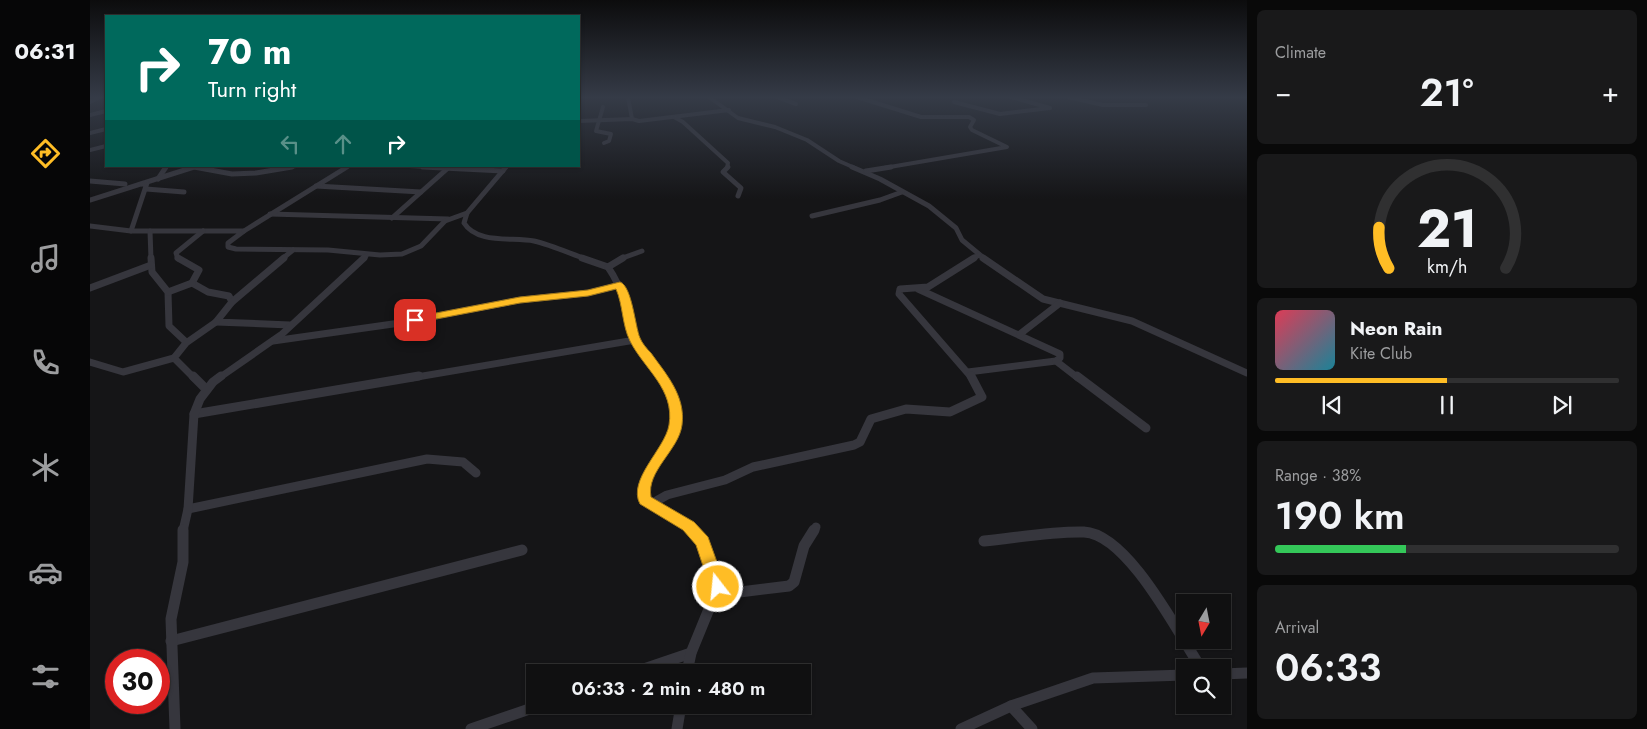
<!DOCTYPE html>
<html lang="en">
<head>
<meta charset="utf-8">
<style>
	:root { --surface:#101011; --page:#19191a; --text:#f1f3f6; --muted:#9c9d9f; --line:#303031; --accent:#ffbd25 }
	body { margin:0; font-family:Jost,sans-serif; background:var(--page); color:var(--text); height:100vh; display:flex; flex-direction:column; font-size:19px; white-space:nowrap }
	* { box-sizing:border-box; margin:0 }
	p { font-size:16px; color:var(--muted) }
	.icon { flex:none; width:28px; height:28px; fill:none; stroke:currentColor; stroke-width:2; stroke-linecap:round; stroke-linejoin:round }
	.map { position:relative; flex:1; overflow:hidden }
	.sheet { display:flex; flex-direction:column; gap:10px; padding:10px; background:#090909; width:400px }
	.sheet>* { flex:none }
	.hud { position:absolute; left:15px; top:15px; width:475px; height:152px; border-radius:0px; box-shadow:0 1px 4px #0004,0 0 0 1px var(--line); background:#00695c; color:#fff; overflow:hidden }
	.needle { width:32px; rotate:190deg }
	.buttons { position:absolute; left:1086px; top:594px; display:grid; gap:10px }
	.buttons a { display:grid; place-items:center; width:55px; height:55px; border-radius:0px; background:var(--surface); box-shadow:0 1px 4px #0004,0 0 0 1px var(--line); font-size:25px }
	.speed { position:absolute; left:15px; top:649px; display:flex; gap:10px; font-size:25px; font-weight:700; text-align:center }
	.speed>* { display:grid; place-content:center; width:65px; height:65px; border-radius:50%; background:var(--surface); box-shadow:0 1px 4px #0004,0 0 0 1px var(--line); line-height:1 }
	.speed .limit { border:8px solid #d22; background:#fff; color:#111 }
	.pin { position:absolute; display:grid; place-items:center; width:42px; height:42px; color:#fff; margin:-21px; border-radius:10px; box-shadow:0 2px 8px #0006 }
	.me { position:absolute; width:55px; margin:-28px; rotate:344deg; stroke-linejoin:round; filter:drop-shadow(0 0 4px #0008) }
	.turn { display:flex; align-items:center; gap:18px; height:105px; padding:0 20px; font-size:22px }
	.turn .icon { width:65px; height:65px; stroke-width:2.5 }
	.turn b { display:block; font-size:35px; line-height:42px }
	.lanes { display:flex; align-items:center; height:48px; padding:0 20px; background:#0003; justify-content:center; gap:25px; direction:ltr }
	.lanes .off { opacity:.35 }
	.big { font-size:38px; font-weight:600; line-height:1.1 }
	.sheet .card { flex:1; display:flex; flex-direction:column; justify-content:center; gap:8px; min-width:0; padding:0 18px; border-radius:8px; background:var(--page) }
	.sheet .dial { align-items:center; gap:0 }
	.dial svg { height:130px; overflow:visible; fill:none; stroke:var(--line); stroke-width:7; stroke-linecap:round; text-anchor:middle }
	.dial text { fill:var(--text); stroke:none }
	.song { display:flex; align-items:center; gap:15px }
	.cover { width:60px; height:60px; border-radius:8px; background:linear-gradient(135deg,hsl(350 70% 55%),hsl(190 70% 35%)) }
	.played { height:5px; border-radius:2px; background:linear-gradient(90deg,var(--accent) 50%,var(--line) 50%) }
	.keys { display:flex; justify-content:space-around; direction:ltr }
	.heat { display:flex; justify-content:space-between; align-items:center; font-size:28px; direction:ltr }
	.charge { height:8px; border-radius:4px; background:linear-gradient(90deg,#34c759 38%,var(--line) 0) }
	.trip { position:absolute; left:436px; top:664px; width:285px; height:50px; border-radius:0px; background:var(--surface); box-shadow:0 1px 4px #0004,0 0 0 1px var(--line); font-weight:600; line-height:50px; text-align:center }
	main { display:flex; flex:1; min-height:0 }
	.tabs { display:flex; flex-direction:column; width:90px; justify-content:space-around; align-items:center; background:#060607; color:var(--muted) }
	.tabs .icon { width:35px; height:35px }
	.tabs .current { color:var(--accent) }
	.tabs b { font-size:22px; color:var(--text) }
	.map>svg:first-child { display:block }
</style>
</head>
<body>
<main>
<nav class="tabs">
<b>06:31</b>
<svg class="icon current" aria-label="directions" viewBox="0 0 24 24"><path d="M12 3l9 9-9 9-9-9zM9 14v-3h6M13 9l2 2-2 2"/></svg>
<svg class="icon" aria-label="music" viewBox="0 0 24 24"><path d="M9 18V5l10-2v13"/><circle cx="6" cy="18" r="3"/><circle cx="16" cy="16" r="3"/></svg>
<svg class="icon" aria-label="phone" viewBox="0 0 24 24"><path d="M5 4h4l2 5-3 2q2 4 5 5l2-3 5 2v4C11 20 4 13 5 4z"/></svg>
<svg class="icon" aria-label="climate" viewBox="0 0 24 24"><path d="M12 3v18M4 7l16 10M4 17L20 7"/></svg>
<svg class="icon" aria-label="car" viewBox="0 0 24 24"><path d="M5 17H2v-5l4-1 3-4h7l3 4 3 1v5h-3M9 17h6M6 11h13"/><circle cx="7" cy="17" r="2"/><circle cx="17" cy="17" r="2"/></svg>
<svg class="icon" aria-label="filters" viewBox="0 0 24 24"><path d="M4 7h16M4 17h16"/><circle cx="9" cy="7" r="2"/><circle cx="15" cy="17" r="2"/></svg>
</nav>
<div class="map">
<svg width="1157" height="729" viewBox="0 0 1157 729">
	<rect width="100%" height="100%" fill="#151517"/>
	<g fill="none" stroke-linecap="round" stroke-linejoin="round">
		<g stroke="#36363d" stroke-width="4">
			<path d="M538 97 542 119"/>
			<path d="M619 97 648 118 685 127 717 140 749 161 765 168"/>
			<path d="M687 97 706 104"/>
			<path d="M767 97 831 117H879L884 120 880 127 882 130 917 147 794 168"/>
			<path d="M978 97 1013 105H1056"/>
			<path d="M0 102 10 97"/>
			<path d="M864 102 910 114 960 108 921 97"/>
			<path d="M513 107 506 131 521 134 519 141 514 143"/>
			<path d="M0 115 16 111"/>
			<path d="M584 117 593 122 638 163 637 168"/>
			<path d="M489 121 542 119 549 121 639 110"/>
			<path d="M0 133 16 129"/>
			<path d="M0 150 16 146"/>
			<path d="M319 166 356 168"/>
			<path d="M104 167 109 168"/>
			<path d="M75 168 76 166"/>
			<path d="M101 168 106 166"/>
			<path d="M195 168 206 166"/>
			<path d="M255 168 258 166"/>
			<path d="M415 168 417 166"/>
		</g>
		<g stroke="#36363d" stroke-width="5">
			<path d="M104 167 142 174 166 173 202 167"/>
			<path d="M333 167 413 171"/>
			<path d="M416 167 377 213 374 223C387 244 422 237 444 241 461 245 479 253 496 259"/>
			<path d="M638 167 633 172 651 188 648 196"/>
			<path d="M762 167 790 179 839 206 866 228 872 240 895 259"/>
			<path d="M776 171 801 167"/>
			<path d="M68 179 76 167"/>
			<path d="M0 181 35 184"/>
			<path d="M226 186 331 192"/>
			<path d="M56 189 94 192"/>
			<path d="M0 200 104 167"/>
			<path d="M180 214 358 219"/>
			<path d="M722 216 790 200 812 192"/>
			<path d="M302 218 358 168"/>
			<path d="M0 226 41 231H154L138 243V247L146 249 238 250 290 255 312 254 331 246 355 221 377 213"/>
			<path d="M41 231 57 183 52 184"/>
			<path d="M60 231 61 259"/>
			<path d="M154 231 257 167"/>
			<path d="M88 259 86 253 113 231"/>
			<path d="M192 259 203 250"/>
			<path d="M273 259 276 256"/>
			<path d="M530 259 552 251"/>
			<path d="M882 259 889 255"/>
		</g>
		<g stroke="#36363d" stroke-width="7">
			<path d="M61 258 62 272 78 292 79 326 96 342"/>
			<path d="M88 258 109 270 102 283 118 292 139 296 142 302"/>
			<path d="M194 258 142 302 126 322 200 325"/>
			<path d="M492 258 518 267 523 275 536 300 544 336 571 378"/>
			<path d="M893 258 953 299 1042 321 1157 373"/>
			<path d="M518 267 533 258"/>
			<path d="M0 288 61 265"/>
			<path d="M828 289 970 354V358L966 361 878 372"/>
			<path d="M78 292 102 283"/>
			<path d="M930 334 970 303"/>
			<path d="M183 341 310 323 430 300 498 293 530 285"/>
			<path d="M966 361 988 378"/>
			<path d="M0 362 33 372 84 358"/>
			<path d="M104 378 84 358 96 343 126 322"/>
			<path d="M129 378 192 334 274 258"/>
			<path d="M321 378 545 340"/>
			<path d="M882 378 809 294 810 289 838 287 884 258"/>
		</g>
		<g stroke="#36363d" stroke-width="9">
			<path d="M103 376 116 389"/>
			<path d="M571 376C614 438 552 449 555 500L603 531"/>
			<path d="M987 376 1056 428"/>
			<path d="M104 414 329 376"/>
			<path d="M561 504 577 495 635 480 663 467 764 445 770 442 781 419 816 409 860 412 892 397 881 376"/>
			<path d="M98 509 337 459 373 462 386 473"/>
			<path d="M93 531 98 509 104 414 110 399 123 382 131 376"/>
			<path d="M724 531 726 527"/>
		</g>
		<g stroke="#36363d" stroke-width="11">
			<path d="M894 541C925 538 963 531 994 532 1038 534 1088 633 1111 668"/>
			<path d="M626 595 699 586 704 582 714 546 724 530"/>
			<path d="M81 641 432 550"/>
			<path d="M545 672 601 653"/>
			<path d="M597 672 601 653 628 587 613 542 601 530"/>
			<path d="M1132 674 1157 673"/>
			<path d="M921 706 942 729"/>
			<path d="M85 729 81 619 93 562V530"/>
			<path d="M381 729 451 705"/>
			<path d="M587 729 591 705"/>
			<path d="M871 729 921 706 1003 678 1095 675"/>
		</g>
	</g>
	<linearGradient id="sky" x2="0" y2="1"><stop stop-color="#0c0c0d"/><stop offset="0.49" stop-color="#353b47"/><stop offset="1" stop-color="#353b47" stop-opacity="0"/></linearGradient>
	<rect width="1157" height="199" fill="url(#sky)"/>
	<path fill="#ffbd25" stroke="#a67b18" d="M530 282C542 286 545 326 550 338 552 343 557 349 561 353 576 374 596 396 592 425 589 450 556 471 561 497L604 522 618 537 636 587 634 592 628 594 622 592 620 587 606 545 593 530 550 504C537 480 575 449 579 425 585 389 554 369 540 341 532 325 533 305 526 289L498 296 430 303 325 323 320 320 325 317 430 297 498 290Z"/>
</svg>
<div class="buttons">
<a><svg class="needle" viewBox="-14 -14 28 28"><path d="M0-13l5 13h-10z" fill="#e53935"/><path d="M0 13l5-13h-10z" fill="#9c9d9f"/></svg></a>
<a><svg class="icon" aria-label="search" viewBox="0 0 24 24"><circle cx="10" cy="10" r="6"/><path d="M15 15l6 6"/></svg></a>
</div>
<div class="speed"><div class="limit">30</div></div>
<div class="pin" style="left:325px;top:320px;background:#d93025"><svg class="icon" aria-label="arrive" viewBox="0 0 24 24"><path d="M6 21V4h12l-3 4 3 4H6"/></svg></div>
<svg class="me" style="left:628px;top:587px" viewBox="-20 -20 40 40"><circle r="17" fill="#ffbd25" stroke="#fff" stroke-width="3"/><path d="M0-11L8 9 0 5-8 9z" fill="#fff"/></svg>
<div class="trip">06:33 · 2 min · 480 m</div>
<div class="hud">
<div class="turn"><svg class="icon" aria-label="right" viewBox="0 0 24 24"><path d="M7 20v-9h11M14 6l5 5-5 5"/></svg><div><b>70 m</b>Turn right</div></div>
<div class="lanes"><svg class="icon off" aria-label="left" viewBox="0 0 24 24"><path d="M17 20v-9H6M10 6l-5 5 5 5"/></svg><svg class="icon off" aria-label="ahead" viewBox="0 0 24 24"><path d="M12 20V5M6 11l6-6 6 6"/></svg><svg class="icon" aria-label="right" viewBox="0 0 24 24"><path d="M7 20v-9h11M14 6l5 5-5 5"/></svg></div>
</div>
</div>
<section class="sheet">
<div class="card"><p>Climate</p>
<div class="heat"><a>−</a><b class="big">21°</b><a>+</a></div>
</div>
<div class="card dial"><svg viewBox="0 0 100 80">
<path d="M14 69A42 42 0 1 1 86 69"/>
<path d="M14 69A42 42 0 0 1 8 44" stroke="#ffbd25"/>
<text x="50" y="56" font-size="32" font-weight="700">21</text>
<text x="50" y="72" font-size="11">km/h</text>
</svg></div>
<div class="card">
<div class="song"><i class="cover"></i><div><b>Neon Rain</b><p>Kite Club</p></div></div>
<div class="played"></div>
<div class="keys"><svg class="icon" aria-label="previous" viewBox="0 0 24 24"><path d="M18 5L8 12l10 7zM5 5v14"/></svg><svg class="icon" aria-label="pause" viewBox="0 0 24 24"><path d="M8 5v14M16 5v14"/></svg><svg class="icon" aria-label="next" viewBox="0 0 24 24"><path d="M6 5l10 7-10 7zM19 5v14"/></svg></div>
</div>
<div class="card"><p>Range · 38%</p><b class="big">190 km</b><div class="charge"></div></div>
<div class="card"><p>Arrival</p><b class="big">06:33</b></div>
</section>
</main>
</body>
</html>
